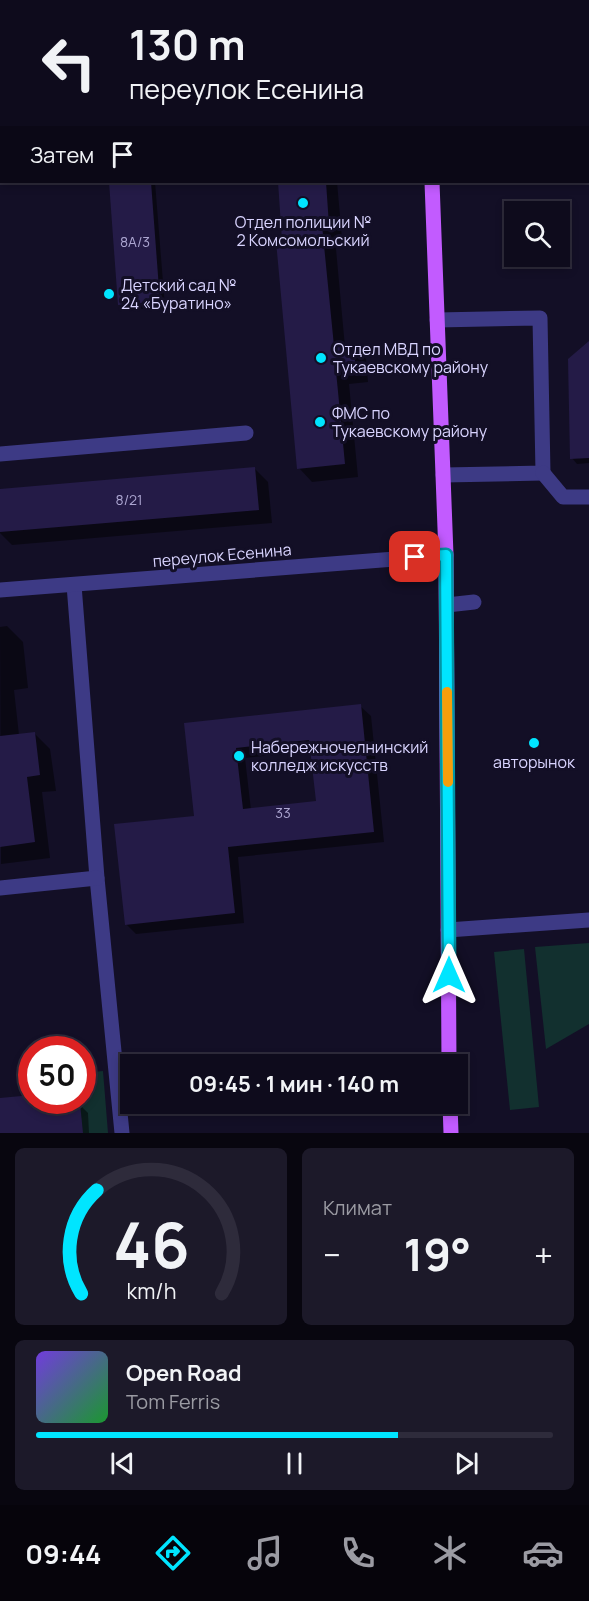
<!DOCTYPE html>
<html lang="ru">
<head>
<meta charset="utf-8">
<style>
	:root { --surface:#0e0b1c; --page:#1c1929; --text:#f1f3f6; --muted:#9b9ba3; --line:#2e2b3b; --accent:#00e5ff }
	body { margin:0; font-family:Manrope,sans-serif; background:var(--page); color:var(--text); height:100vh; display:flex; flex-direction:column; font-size:22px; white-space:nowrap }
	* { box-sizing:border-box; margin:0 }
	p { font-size:20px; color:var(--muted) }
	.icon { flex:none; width:33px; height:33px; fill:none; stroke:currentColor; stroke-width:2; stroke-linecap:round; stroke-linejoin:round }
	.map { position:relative; height:1133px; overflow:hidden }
	.panel { display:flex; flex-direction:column; gap:15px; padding:15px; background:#08060f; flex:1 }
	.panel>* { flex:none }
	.guide { position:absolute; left:0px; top:0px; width:590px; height:183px; box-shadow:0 3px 9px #0003,0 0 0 2px var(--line); background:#0e0b1c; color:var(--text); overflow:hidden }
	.buttons { position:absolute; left:504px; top:201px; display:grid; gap:12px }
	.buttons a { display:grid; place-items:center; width:66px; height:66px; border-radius:0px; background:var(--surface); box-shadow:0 3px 9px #0003,0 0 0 2px var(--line); font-size:30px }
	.speed { position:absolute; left:18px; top:1036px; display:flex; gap:12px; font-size:30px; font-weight:700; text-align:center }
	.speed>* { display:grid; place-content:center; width:78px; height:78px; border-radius:50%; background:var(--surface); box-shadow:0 3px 9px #0003,0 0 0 2px var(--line); line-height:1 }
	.speed .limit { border:9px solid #d22; background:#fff; color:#111 }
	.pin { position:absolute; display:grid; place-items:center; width:51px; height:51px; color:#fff; margin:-26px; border-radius:12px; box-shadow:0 3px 9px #0006 }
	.me { position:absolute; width:66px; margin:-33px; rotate:0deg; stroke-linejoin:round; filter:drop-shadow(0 0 4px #0008) }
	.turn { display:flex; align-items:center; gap:21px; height:126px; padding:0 30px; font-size:27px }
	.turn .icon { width:78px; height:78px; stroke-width:2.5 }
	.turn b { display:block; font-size:42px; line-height:51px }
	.then { display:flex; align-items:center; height:57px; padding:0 30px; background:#0003; gap:12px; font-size:22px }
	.big { font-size:45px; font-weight:700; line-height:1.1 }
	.panel .tile { flex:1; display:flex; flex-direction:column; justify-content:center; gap:9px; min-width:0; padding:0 21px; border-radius:9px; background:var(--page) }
	.panel .dial { align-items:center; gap:0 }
	.dial svg { height:156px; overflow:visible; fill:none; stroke:var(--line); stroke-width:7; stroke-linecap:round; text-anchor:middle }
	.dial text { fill:var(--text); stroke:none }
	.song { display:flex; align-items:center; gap:18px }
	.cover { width:72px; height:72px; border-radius:9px; background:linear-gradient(135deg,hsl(260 70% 55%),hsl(130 70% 35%)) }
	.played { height:6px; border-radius:3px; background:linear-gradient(90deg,var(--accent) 70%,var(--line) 70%) }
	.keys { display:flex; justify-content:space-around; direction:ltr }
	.heat { display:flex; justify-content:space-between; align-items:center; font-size:33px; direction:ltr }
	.panel .tiles { flex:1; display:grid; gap:15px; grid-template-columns:1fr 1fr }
	.tile:last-child { grid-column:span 2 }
	.trip { position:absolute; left:120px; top:1054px; width:348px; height:60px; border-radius:0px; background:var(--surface); box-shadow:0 3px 9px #0003,0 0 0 2px var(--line); font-weight:700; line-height:60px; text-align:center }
	.menu { display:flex; height:96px; justify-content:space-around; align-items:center; background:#06040b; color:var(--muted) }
	.menu .icon { width:42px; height:42px }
	.menu .selected { color:var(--accent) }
	.menu b { font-size:27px; color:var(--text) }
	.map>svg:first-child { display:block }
</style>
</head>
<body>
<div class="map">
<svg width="589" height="1133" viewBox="0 0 589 1133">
	<rect width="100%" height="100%" fill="#130f26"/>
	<g fill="#12302f">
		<path d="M589 943V1024L546 1049 535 947Z"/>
		<path d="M524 949 539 1107 510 1110 494 952Z"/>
		<path d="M103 1071 108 1133H83L39 1107 38 1101H82L83 1073Z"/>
	</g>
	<g fill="#0007" fill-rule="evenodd">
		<path d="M292 0H315L316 2H272Z"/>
		<path d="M110 182H155L165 307 125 310 120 304Z"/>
		<path d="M280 182H337L342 238H335L345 347 353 346 366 359 368 382 349 384 358 477 312 482 299 468Z"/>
		<path d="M589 343V463L577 464 572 458Z"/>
		<path d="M255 469 268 482 272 523 12 545 0 533V490Z"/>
		<path d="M7 626 23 642 28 688 14 690 19 735 34 733 50 749 56 791 42 792 50 858 1 864 0 627Z"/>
		<path d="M360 706 371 716 384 842 238 857 244 923 136 934 126 924 195 818 186 724ZM312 751 318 802 251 810 245 758Z"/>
		<path d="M0 1100 42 1101 46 1108 80 1105 88 1113 89 1133H0Z"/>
	</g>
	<g fill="#241b47" fill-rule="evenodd">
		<path d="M109 182H151L160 302 118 305Z"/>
		<path d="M278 182H326L329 225H322L334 346 353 344 356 369 336 371 345 464 297 469 276 241 282 240Z"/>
		<path d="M589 341V458L570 459 568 359Z"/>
		<path d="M255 467 259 510 0 532V489Z"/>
		<path d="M361 704 374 832 228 847 235 913 125 925 114 824 194 816 184 723ZM309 740 316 801 243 809 236 748Z"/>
		<path d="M35 732 40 775 27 777 35 842 0 847V736Z"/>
		<path d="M32 1095V1101H38L39 1107 80 1103 83 1133H0V1098Z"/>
	</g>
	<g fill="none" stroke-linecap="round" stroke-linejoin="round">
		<g stroke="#3d3a85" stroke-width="15">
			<path d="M179 2 191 0"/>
			<path d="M0 23H2"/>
			<path d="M437 320 540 318 543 473 443 475"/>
			<path d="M0 454 246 433"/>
			<path d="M543 473 563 497H589"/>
			<path d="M74 585 97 878 122 1133"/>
			<path d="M0 590 446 555"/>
			<path d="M447 605 474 602"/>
			<path d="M0 888 97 878"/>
			<path d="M448 930 589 920"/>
		</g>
		<g stroke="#c25bff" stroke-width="15">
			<path d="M425 0V2"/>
			<path d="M432 182 446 555 449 1065"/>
			<path d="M450 1104 451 1133"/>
		</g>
	</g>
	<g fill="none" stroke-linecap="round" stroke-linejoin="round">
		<defs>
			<path id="route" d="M415 557 446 555 449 975"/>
		</defs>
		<use href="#route" stroke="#0095a6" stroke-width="15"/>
		<use href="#route" stroke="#00e5ff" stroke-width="10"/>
		<path stroke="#f59e0b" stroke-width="10" d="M447 692 448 782"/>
	</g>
	<g fill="#00e5ff" stroke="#130f26" stroke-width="2">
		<circle cx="303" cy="203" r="6"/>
		<circle cx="109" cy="294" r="6"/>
		<circle cx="321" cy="358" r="6"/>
		<circle cx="320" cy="422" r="6"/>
		<circle cx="534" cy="743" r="6"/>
		<circle cx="239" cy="756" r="6"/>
	</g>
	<g text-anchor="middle" stroke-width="6" stroke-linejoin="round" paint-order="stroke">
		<g font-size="14" fill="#aca6d1">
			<text x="135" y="247">8А/3</text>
			<text x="129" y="505">8/21</text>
			<text x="283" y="818">33</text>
		</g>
		<g font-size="16" fill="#d9d4ff" stroke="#130f26" text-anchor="start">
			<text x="303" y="228" text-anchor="middle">Отдел полиции №<tspan x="303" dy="18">2 Комсомольский</tspan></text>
			<text x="121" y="291">Детский сад №<tspan x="121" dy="18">24 «Буратино»</tspan></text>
			<text x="333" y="355">Отдел МВД по<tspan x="333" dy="18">Тукаевскому району</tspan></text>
			<text x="332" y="419">ФМС по<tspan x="332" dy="18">Тукаевскому району</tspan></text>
			<text x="251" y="753">Набережночелнинский<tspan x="251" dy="18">колледж искусств</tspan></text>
			<text x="534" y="768" text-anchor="middle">авторынок</text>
		</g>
		<g font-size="16" fill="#d9d4ff" stroke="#130f26">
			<text transform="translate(222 555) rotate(-5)" y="6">переулок Есенина</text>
		</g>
	</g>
</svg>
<div class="buttons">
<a><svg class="icon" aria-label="search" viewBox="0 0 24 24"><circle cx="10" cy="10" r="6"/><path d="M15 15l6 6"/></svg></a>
</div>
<div class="speed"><div class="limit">50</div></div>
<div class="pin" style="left:415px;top:557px;background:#d93025"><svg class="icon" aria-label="arrive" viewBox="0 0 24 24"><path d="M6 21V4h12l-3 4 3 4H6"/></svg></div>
<svg class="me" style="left:449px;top:975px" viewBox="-20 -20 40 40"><path d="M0-17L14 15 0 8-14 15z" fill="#00e5ff" stroke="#fff" stroke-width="4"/></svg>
<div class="trip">09:45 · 1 мин · 140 m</div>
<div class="guide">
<div class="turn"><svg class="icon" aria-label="left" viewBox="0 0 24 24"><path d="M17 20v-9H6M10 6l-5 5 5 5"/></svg><div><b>130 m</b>переулок Есенина</div></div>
<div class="then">Затем<svg class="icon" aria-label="arrive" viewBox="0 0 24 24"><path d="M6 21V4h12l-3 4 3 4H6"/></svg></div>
</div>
</div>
<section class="panel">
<div class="tiles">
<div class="tile dial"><svg viewBox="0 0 100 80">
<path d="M14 69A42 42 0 1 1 86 69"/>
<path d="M14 69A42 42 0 0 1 22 16" stroke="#00e5ff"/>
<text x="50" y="56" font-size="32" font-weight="700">46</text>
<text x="50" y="72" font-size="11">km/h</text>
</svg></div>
<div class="tile"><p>Климат</p>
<div class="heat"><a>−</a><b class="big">19°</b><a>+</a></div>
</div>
<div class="tile">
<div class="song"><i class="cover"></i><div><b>Open Road</b><p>Tom Ferris</p></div></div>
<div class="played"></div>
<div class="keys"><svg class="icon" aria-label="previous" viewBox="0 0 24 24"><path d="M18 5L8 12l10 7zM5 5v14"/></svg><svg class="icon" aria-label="pause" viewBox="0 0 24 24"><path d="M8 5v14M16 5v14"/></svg><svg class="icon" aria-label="next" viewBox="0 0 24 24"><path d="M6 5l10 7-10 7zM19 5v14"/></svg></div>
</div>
</div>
</section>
<nav class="menu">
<b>09:44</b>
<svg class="icon selected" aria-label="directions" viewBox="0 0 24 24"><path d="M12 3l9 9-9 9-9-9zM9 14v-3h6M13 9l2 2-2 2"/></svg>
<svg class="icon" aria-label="music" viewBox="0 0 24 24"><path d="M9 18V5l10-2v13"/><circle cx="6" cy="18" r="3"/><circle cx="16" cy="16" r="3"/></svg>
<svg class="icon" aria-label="phone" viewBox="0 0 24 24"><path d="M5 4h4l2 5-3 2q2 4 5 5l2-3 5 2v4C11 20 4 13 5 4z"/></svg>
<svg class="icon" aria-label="climate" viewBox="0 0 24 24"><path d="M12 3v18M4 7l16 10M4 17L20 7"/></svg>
<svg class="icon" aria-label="car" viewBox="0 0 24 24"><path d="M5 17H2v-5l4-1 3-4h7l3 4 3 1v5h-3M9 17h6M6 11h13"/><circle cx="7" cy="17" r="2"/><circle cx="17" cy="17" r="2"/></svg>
</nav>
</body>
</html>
